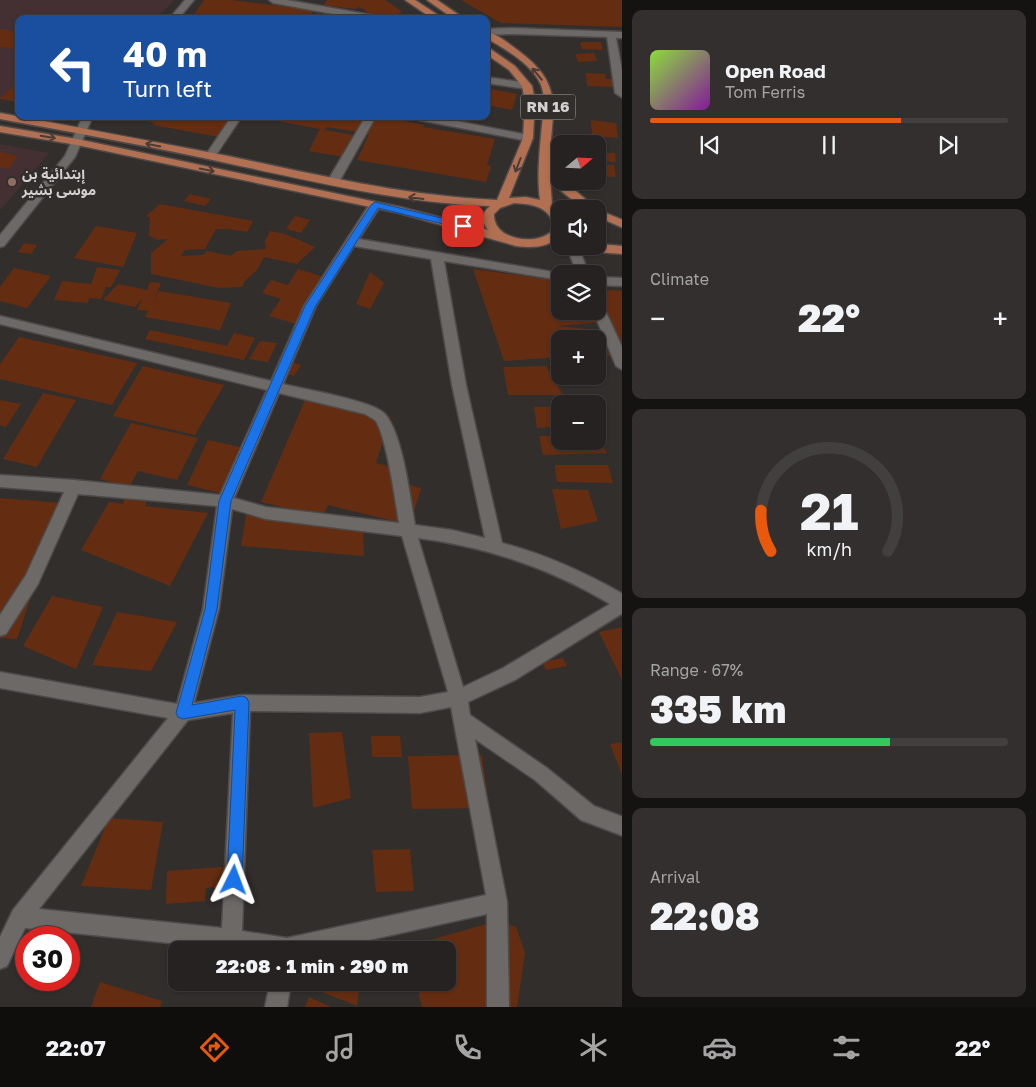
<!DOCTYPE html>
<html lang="en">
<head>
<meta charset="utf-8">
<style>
	:root { --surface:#262221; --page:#322f2e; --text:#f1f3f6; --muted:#a4a4a5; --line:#423f3f; --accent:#ea580c }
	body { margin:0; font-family:"Golos Text","Noto Sans Arabic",sans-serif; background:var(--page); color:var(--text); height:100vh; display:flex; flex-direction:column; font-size:19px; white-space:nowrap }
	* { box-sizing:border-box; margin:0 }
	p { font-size:16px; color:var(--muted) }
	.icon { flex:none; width:28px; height:28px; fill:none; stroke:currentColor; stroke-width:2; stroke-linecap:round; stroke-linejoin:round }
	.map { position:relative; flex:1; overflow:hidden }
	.details { display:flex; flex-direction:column; gap:10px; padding:10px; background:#151312; width:414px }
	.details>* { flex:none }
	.banner { position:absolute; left:15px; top:15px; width:475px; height:105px; border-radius:10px; box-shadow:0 1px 4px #0004,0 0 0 1px var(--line); background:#1a4fa0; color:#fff; overflow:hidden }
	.needle { width:32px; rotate:71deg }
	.tools { position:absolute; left:551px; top:135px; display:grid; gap:10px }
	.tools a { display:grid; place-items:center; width:55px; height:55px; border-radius:10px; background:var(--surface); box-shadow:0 1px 4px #0004,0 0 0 1px var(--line); font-size:25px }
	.speed { position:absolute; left:15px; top:926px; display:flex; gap:10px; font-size:25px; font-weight:700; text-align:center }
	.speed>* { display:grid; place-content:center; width:65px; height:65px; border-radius:50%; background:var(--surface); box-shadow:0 1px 4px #0004,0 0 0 1px var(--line); line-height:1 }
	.speed .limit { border:8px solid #d22; background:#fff; color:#111 }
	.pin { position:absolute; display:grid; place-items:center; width:42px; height:42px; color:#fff; margin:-21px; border-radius:10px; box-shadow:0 2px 8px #0006 }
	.me { position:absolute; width:55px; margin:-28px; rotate:3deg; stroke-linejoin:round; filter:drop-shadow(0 0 4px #0008) }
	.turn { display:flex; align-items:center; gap:18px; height:105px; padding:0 25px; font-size:22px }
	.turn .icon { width:65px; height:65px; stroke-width:2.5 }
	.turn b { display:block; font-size:35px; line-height:42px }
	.big { font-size:38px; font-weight:800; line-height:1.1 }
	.details .card { flex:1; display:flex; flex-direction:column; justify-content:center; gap:8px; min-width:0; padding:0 18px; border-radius:10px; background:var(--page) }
	.details .dial { align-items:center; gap:0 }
	.dial svg { height:130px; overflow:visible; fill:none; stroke:var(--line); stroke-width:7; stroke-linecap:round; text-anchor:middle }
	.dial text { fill:var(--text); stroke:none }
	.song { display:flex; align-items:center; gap:15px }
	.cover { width:60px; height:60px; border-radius:8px; background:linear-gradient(135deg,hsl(90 70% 55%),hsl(290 70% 35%)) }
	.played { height:5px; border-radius:2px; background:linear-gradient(90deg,var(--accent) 70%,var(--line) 70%) }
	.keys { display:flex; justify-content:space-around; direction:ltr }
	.heat { display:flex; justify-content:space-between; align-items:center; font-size:28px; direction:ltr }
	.charge { height:8px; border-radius:4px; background:linear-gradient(90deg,#34c759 67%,var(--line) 0) }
	.trip { position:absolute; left:168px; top:941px; width:288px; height:50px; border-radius:10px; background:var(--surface); box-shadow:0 1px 4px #0004,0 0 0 1px var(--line); font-weight:800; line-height:50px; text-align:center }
	.dock { display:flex; height:80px; justify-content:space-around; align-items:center; background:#0f0e0d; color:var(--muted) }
	.dock .icon { width:35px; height:35px }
	.dock .selected { color:var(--accent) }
	.dock b { font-size:22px; color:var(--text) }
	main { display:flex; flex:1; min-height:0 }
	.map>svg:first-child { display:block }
</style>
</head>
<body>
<main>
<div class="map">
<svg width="623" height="1007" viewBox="0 0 623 1007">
	<rect width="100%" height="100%" fill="#322e2c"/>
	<g fill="#443033">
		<path d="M0 0H174L156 19H19V102L0 99Z"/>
		<path d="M0 144 49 153 0 210Z"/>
	</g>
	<g fill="#642d12">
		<path d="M204 0H231L313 10 309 19H191Z"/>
		<path d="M327 0H385L401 11 399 17 393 19 373 16 360 7 355 9 324 5Z"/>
		<path d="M461 0H623V27L501 23Z"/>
		<path d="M316 13 350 18V19H313Z"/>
		<path d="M0 29 19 32V50L0 47Z"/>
		<path d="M580 42H601L603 50 582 49Z"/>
		<path d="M594 53 597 61 578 62 575 54Z"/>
		<path d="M586 73 605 74 606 79H612L614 87 587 86Z"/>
		<path d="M19 82V102L0 99V98Z"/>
		<path d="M486 88 517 94 512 110 486 105Z"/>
		<path d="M124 116H236L224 138 153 125 155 123Z"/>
		<path d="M252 116H377L424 125 423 127 495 139 487 165 491 166 486 182 357 160 369 134 327 127 325 130 353 135 343 157 309 151 320 129Z"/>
		<path d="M591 120 616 123 618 138 592 136Z"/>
		<path d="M0 152 17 156 9 169 0 167Z"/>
		<path d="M598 153H615L616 162 598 161Z"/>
		<path d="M598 165H614L616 177 598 176Z"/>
		<path d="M190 194 211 199 205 206 184 201Z"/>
		<path d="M160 204 253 221 247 232 228 229H216L205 249 185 250 181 256 203 255 207 251 231 256 237 251 266 249 265 241 270 231 285 234 315 247 297 264 264 257 257 270 245 281 242 287 219 288 151 274V253L168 239 158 240 149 236 150 218 146 216Z"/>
		<path d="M295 216 310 220 301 233 286 229Z"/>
		<path d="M96 226 137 233 123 267 74 258Z"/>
		<path d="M24 243 37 245 31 254 18 252Z"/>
		<path d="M97 267 120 270 111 287H106L101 299 89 298 88 303 54 300 62 281 91 284Z"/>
		<path d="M14 268 51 276 27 308 0 301V287Z"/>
		<path d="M298 269 327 278 296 324 269 316 281 299 262 293 271 280 288 285Z"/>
		<path d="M473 269 560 281V311H598V307L604 322 557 326 588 329 592 339H560V357L504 361Z"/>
		<path d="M370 272 384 283 370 309 356 304Z"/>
		<path d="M150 282 161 283 154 301 159 291 231 303 220 330 145 317 148 311 137 310 142 299 135 307 103 300 118 284 147 290Z"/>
		<path d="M598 289 623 291V355L606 321 608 316Z"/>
		<path d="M150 330 227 346 234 333 255 338 244 360 145 339Z"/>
		<path d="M19 337 137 363 112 405 0 379V364Z"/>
		<path d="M260 341 277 343 268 362 249 359Z"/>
		<path d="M598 342 604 343 610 356 598 357Z"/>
		<path d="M281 359 301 365 294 376 274 369Z"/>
		<path d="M143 366 224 385 195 435 113 416Z"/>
		<path d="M546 366 563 395H508L503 367Z"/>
		<path d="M43 393 76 400 37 467 3 459Z"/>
		<path d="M306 398 391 417 376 463 404 470 401 483 421 488 410 525 328 505 323 517 261 502Z"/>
		<path d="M0 400 21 404 6 427 0 425Z"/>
		<path d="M534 407H560V426L537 428Z"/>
		<path d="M131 423 198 438 177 480 138 471 129 487 100 479Z"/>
		<path d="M539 436H560V441H598V438L607 453 543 455Z"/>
		<path d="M208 440 244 448 224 494 187 485Z"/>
		<path d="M555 465H608L613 483 557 482Z"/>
		<path d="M552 489 588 490 598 521 561 529Z"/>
		<path d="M126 492 148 494 145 506 208 513 170 586 81 550 109 502 123 504Z"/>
		<path d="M0 498 62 503 17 639 0 638Z"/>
		<path d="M246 515 366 525 363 530 364 556 241 546Z"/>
		<path d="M52 596 103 607 76 669 23 646Z"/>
		<path d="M117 612 177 622 151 671 92 665Z"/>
		<path d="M623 627V682L599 632Z"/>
		<path d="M563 658 567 666 546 670 542 662Z"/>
		<path d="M342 732 351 798 313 808 309 733Z"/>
		<path d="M371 736H400L402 757H372Z"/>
		<path d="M623 742V775H622L610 744Z"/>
		<path d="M482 755 489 808 412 809 408 756Z"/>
		<path d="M109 818 163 822 151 890 81 886Z"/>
		<path d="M410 849 414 891 376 892 372 850Z"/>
		<path d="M236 866V886L206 888 205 901 166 904 167 871Z"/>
		<path d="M497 921 516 927 525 953 517 1007H422L419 995 421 982H446V950H428L430 940Z"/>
		<path d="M100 982 162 1001 160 1007H91Z"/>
		<path d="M302 982H360L357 1006 302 984Z"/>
		<path d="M309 997 331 1007H305Z"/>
	</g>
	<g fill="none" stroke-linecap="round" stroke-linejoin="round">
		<defs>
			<g id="minor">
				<path d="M185 0H194L178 19H169Z"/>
				<path d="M269 0H287L377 16 381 19H361L273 3Z"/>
				<path d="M512 28 623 32V38H616L623 76V98L615 93 607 37 512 34 486 35V29Z"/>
				<path d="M486 77 527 83 532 86 527 89 486 83Z"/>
				<path d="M83 116H93L75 157 4 246 0 247V235L65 156Z"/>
				<path d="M232 116H242L214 158H206L205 156Z"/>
				<path d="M366 116H376L339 182 333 185 329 184 327 182Z"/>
				<path d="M409 116H431L528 135 533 138 528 141 414 119Z"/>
				<path d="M375 202 381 205 359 239 565 274H560V280L444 261 466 385 502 543C544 554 584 572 623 594V613L515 680 468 702 470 715 547 768 594 806 623 817V836L581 820 535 780 475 739 507 902 509 1007H487V914L324 950H237L25 928 7 966 0 969V937L13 910 168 718 0 688V672L177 704 203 609 217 506 78 494 38 584 6 634 0 636V615L26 575 64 492 0 487V475L74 480 220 495 267 390 0 324V316L271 381 304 306 369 205ZM354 246 431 259 452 385 485 538 452 530 415 525C410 497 403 435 385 414 375 401 302 389 283 384L316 306ZM279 393 365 414C368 416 372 418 375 420 386 433 396 504 399 523L266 507 234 498ZM232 509 266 519 402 536 448 692 420 697 242 695 194 703 219 609ZM418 538C487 547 550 568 610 604L503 668 463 687ZM451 707 486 895 287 938 242 931 250 711 420 713ZM233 713 222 928 39 909 188 720Z"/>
				<path d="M567 247 578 246 589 274H577Z"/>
				<path d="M598 277 623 278V286L598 285Z"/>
				<path d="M598 304 604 308 623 349V370L616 366 593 311H598Z"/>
				<path d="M270 982H291L287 1007H265Z"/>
			</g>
			<g id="major">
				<path d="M405 0H415L444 19H433Z"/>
				<path d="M427 0H437L465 19H454Z"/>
				<path d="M486 31C498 35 510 44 520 52 564 85 552 108 550 156 556 161 560 174 560 181H564L597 209H583L580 206 560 190 550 176 552 206 560 213V235C549 248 532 248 516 246L399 213 77 145 0 132V126L77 139 400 207 488 230C481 220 481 214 490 206 402 203 317 182 231 164 155 147 77 133 0 119V113C76 127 152 141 228 156 317 175 405 196 497 200L523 138 525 101 522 86 509 70 486 54V46L515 66 532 86 535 101 533 138 509 198 526 197 540 200C537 179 539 157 541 135 542 119 547 101 541 85 532 64 505 49 486 38ZM514 203C528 204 545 205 552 220L551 232C535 246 493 240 494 214L500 208Z"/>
				<path d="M598 210 623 220V228L598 217Z"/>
				<path d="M598 244 623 246V254L570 250 564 246H598Z"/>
			</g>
		</defs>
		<use href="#minor" stroke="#4e4a49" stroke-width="3"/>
		<use href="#major" stroke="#4e4a49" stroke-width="3"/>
		<use href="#minor" fill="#6d6967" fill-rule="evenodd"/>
		<use href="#major" fill="#b27052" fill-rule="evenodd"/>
	</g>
	<defs><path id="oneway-shaft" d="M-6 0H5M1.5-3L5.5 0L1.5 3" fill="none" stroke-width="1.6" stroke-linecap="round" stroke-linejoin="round" transform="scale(1.25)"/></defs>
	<g stroke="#4c3b34">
		<use href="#oneway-shaft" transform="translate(537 74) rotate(-130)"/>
		<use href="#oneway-shaft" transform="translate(48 137) rotate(10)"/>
		<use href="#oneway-shaft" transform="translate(153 145) rotate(-169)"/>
		<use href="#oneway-shaft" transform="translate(518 165) rotate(111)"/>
		<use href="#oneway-shaft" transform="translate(207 170) rotate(12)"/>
		<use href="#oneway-shaft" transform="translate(416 198) rotate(-173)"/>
	</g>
	<path fill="#1a73e8" stroke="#114b97" d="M375 202 466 224 468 226 463 229 378 208 315 307 231 501 217 609 192 705 242 696 247 698 249 703 242 880 240 885 234 887 229 885 227 880 235 710 183 719 178 717 176 713 205 609 219 501 305 306 371 205Z"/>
	<circle fill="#8d6e63" stroke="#322e2c" stroke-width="2" cx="12" cy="182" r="5"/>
	<g text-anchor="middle" stroke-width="5" stroke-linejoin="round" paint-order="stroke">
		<g font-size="14" font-weight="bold" fill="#d3d1d0" stroke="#322e2c" text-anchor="start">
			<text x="22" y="179">إبتدائية بن<tspan x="22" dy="16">موسى بشير</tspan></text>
		</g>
		<rect fill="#322e2c" stroke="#a3a09f" stroke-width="1" x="520.5" y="94.5" width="55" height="25" rx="4"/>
		<g font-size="15" font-weight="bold" fill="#d3d1d0">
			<text x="548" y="112">RN 16</text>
		</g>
	</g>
</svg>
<div class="tools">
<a><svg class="needle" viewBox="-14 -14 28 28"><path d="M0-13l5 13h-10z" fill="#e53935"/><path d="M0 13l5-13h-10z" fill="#a4a4a5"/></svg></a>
<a><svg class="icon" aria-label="sound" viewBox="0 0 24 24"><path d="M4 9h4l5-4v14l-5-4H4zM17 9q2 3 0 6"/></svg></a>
<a><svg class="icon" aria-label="layers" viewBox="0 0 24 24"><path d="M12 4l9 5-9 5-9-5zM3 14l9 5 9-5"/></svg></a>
<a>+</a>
<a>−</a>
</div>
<div class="speed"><div class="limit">30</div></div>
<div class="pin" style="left:463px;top:226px;background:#d93025"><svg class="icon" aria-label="arrive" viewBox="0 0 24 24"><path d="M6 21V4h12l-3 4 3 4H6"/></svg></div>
<svg class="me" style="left:234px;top:880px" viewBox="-20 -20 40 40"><path d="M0-17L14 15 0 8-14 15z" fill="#1a73e8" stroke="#fff" stroke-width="4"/></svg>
<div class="trip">22:08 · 1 min · 290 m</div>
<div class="banner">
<div class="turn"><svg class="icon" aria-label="left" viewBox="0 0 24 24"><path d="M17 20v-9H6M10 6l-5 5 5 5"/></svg><div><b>40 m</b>Turn left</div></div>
</div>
</div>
<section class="details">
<div class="card">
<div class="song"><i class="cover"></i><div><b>Open Road</b><p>Tom Ferris</p></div></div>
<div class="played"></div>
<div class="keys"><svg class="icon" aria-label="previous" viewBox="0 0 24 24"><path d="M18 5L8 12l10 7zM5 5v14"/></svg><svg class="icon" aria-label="pause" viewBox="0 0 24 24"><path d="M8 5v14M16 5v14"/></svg><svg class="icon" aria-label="next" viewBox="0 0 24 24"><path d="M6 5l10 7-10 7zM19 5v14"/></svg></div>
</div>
<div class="card"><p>Climate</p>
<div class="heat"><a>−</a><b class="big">22°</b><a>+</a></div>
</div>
<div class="card dial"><svg viewBox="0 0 100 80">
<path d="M14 69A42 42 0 1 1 86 69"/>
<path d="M14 69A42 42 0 0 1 8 44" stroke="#ea580c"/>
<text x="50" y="56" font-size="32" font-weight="700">21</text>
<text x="50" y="72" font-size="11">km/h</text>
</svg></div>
<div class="card"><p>Range · 67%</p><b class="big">335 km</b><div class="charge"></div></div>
<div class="card"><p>Arrival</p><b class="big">22:08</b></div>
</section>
</main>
<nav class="dock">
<b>22:07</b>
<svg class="icon selected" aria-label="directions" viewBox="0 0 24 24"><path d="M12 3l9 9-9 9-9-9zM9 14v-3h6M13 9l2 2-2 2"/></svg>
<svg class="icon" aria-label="music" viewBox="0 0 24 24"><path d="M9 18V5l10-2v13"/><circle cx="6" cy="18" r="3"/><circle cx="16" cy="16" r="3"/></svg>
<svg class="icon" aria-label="phone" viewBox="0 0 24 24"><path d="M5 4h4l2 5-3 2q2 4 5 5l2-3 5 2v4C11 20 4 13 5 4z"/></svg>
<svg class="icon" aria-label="climate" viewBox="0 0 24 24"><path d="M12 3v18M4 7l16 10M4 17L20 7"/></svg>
<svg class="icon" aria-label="car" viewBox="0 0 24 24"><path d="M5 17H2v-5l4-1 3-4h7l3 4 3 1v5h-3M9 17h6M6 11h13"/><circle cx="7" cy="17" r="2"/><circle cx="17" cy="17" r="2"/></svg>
<svg class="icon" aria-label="filters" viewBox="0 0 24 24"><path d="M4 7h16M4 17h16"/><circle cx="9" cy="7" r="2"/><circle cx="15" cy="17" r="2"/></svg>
<b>22°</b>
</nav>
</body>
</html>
